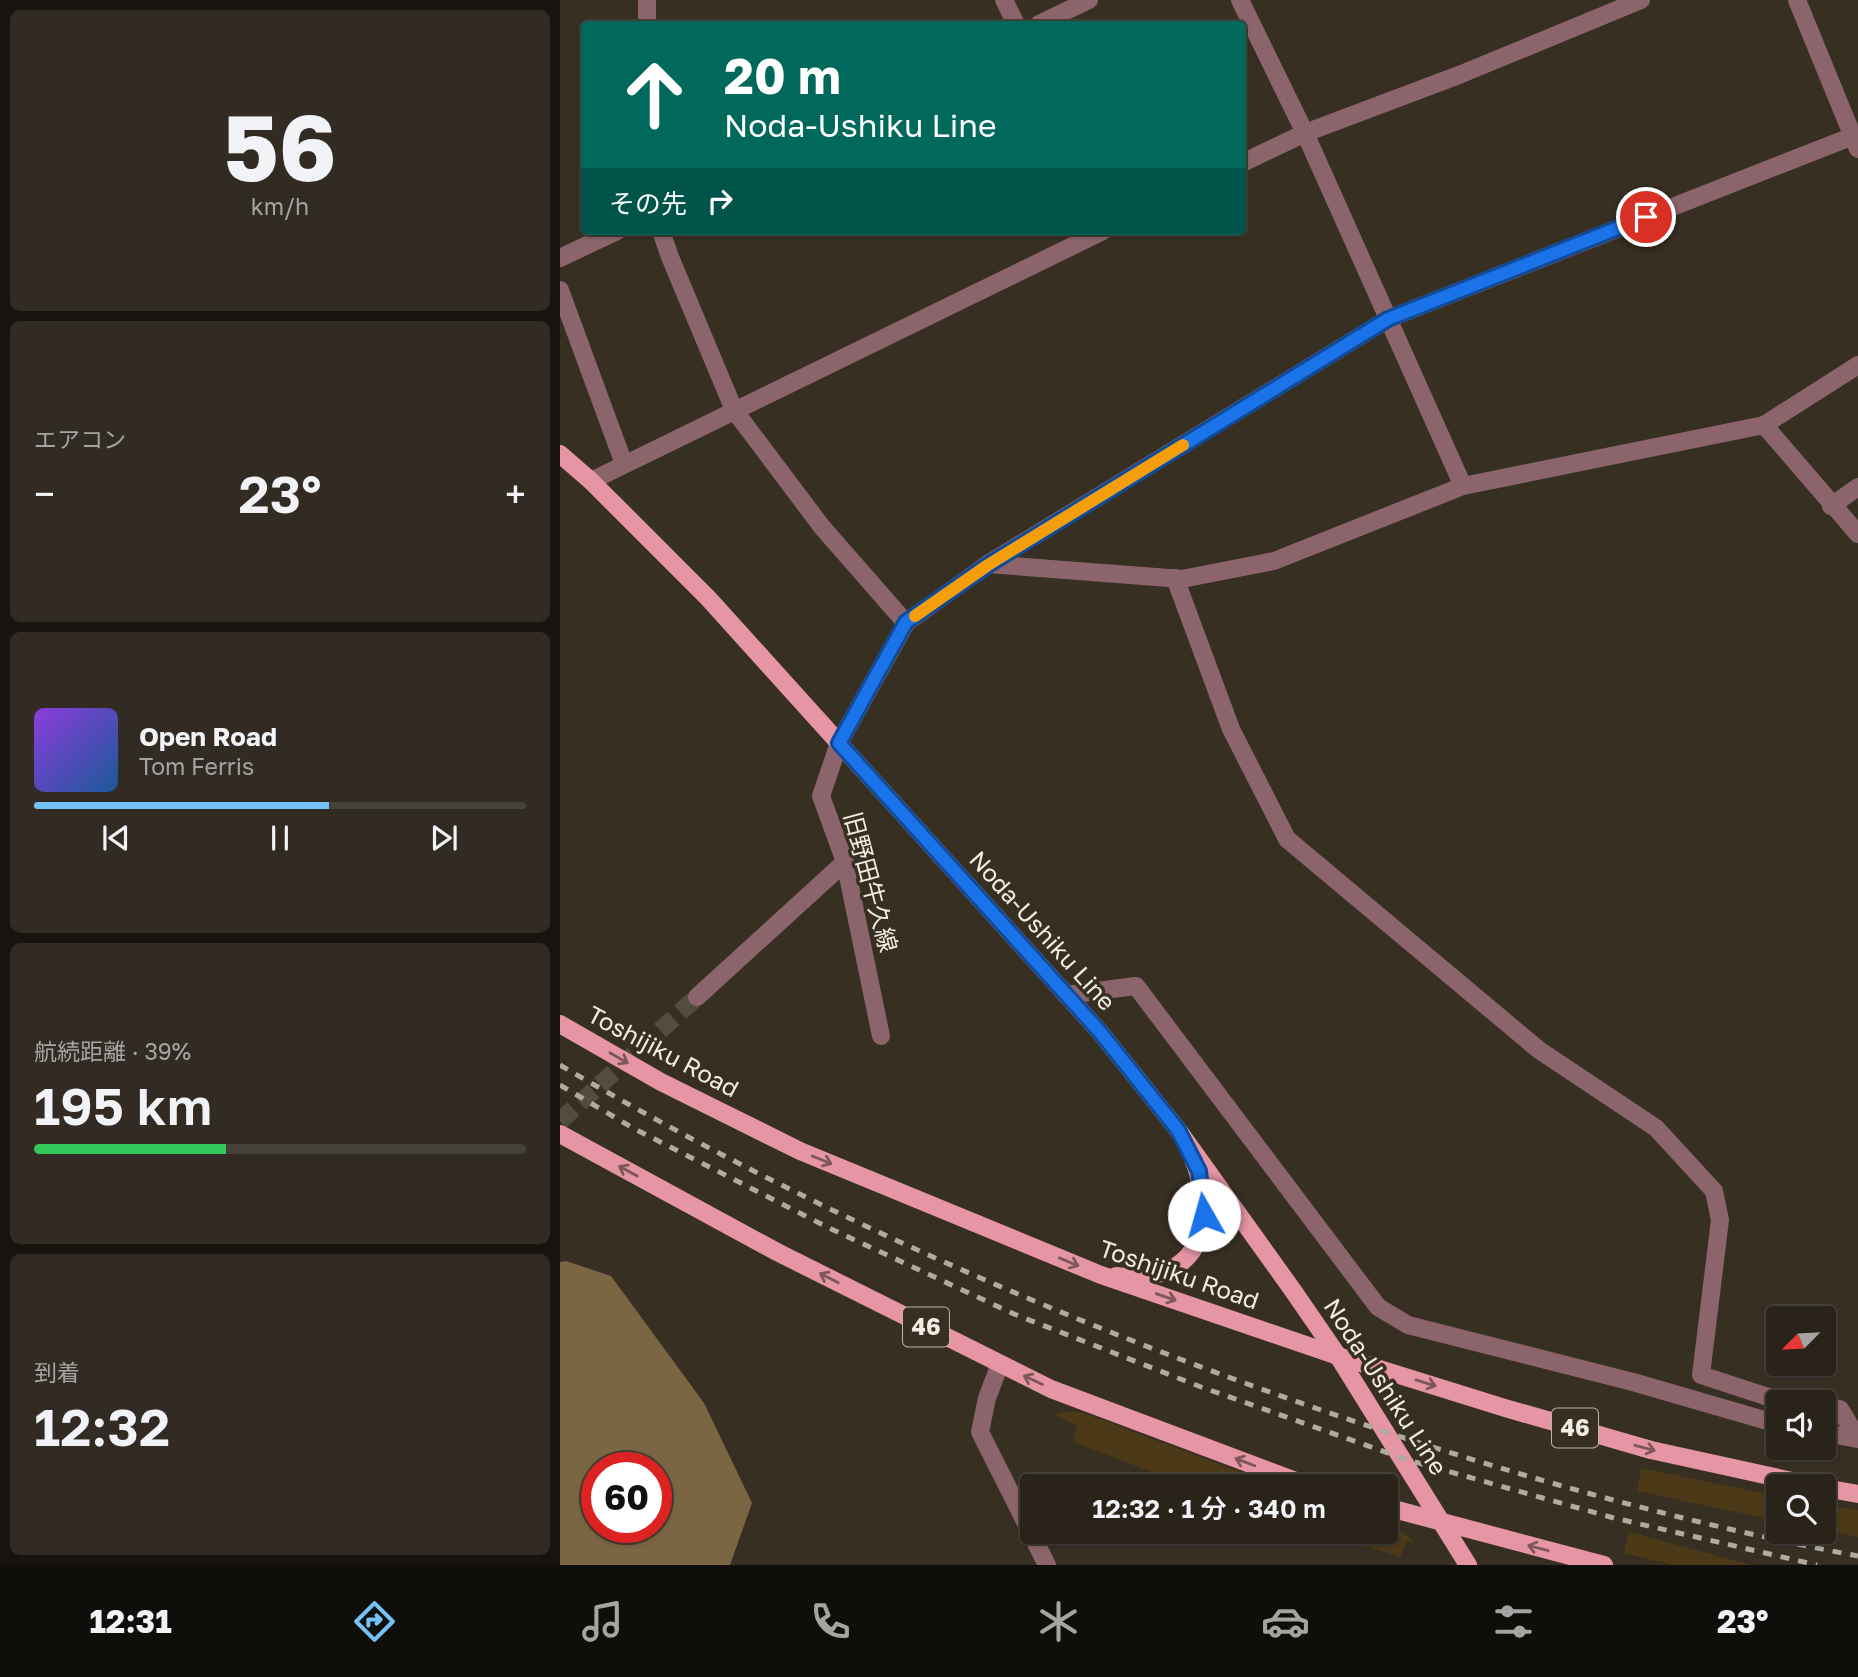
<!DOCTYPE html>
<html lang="ja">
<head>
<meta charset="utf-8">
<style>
	:root { --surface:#29231a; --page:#312b23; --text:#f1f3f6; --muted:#a5a4a2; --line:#454039; --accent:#73c1f5 }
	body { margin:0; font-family:"Golos Text","Noto Sans JP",sans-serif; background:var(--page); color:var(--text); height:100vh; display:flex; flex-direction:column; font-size:26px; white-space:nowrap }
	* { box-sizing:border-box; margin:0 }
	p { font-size:23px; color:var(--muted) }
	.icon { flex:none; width:38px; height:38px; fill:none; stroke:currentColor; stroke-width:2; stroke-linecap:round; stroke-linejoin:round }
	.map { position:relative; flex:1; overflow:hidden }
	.side { display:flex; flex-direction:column; gap:10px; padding:10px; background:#17130e; width:560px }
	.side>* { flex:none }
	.guide { position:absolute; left:21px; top:21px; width:665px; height:214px; border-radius:7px; box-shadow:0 2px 5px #0004,0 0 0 2px var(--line); background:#00695c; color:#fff; overflow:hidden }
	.needle { width:46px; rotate:246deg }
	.controls { position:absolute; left:1206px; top:1306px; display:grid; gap:14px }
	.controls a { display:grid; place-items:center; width:70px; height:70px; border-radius:7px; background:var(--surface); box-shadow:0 2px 5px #0004,0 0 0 2px var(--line); font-size:35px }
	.speed { position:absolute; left:21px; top:1452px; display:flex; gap:14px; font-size:35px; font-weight:700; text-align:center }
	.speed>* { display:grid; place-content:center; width:91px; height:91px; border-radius:50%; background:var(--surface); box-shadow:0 2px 5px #0004,0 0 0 2px var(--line); line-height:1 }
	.speed .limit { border:10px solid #d22; background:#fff; color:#111 }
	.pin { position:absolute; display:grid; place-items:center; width:60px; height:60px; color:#fff; margin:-30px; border:4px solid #fff; border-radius:50%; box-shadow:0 2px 7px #0007 }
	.me { position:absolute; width:77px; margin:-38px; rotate:353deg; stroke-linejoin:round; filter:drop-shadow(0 0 5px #0008) }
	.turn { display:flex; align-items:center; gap:24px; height:147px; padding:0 28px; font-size:32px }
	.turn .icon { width:91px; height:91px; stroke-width:2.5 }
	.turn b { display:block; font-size:49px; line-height:60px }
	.then { display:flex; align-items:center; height:66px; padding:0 28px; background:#0003; gap:14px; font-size:26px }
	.big { font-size:52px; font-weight:600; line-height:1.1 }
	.side .tile { flex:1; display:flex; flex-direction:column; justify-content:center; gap:10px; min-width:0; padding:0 24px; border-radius:10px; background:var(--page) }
	.side .dial { align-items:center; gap:0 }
	.dial b { font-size:91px; line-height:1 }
	.song { display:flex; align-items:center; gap:21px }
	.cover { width:84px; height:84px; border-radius:10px; background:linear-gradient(135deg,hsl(270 70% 55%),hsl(210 70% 35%)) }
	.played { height:7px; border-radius:4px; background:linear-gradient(90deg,var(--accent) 60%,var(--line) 60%) }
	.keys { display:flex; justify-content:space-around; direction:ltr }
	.heat { display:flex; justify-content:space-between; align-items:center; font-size:38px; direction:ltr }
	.charge { height:10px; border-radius:5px; background:linear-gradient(90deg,#34c759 39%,var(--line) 0) }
	.trip { position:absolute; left:460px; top:1474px; width:378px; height:70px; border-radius:7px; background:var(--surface); box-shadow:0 2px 5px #0004,0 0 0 2px var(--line); font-weight:600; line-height:70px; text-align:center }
	.dock { display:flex; height:112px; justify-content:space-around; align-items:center; background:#100e0a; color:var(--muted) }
	.dock .icon { width:49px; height:49px }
	.dock .selected { color:var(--accent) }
	.dock b { font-size:32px; color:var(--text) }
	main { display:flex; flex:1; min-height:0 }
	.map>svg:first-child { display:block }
</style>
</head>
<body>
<main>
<section class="side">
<div class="tile dial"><b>56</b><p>km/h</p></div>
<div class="tile"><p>エアコン</p>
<div class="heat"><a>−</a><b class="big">23°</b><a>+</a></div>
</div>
<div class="tile">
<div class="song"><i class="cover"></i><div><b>Open Road</b><p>Tom Ferris</p></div></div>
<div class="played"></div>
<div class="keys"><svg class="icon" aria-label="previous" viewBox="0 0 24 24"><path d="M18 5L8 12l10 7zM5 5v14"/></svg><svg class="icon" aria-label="pause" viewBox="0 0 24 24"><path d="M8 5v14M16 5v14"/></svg><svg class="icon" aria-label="next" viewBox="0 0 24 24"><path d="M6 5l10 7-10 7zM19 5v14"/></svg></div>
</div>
<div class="tile"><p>航続距離 · 39%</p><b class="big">195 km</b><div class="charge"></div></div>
<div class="tile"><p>到着</p><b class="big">12:32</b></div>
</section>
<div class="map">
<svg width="1298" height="1565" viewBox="0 0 1298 1565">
	<rect width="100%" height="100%" fill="#372f22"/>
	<g fill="#4b3918">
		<path d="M509 1411 524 1413 683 1473 676 1486H629L513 1442 517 1426 494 1414Z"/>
		<path d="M1081 1468 1218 1496V1521L1077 1491Z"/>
		<path d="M1264 1504 1298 1510V1537L1264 1530Z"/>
		<path d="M826 1524C837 1529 849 1533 854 1545L847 1540 840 1557 758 1531H826Z"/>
		<path d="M1069 1532 1192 1565H1112L1064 1553Z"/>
	</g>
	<path fill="#7b6643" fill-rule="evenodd" d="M6 1261 51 1276 144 1403 192 1503 170 1565H0V1262ZM37 1468H96V1528H37Z"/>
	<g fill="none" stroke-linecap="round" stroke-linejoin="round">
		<path stroke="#534c3f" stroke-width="18" stroke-dasharray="18 9" stroke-linecap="butt" d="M0 1121 137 997"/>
		<g stroke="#8c646b" stroke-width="18">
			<path d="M444 0 456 24"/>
			<path d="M680 0 745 133 903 486"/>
			<path d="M1237 0 1298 149"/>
			<path d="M87 24V0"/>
			<path d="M479 24 529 0"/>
			<path d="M682 163 745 133 899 75 1081 0"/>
			<path d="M101 231 110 257 174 410 262 527 346 623"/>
			<path d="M0 258 57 231"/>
			<path d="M0 290 64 464"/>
			<path d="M1204 425 1298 365"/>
			<path d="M31 481 543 231"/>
			<path d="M1271 506 1298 487"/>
			<path d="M428 564 828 319 1298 134"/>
			<path d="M615 578 671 729 727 839 979 1050 1096 1128 1154 1191 1160 1220 1141 1375 1205 1396 1239 1402"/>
			<path d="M506 995 576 986 818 1307 848 1325 1073 1382 1218 1424"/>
			<path d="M137 997 285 862"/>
			<path d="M321 1036 285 862 261 796 279 743 346 623 428 564 622 579 714 561 903 486 1204 425 1298 534"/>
			<path d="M440 1364 427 1398 420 1432 487 1565"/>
			<path d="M1264 1406 1280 1409 1298 1439"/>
			<path d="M1264 1433 1298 1439"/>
		</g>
		<g stroke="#e695a5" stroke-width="18">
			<path d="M0 454 31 481 148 598 540 1032 618 1130 734 1292 778 1356 908 1565"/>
			<path d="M0 1024 101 1082 240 1151 541 1275 778 1356 945 1408 1091 1450 1255 1486"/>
			<path d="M0 1134 217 1252 491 1389 749 1486"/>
			<path d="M556 1276C612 1282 649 1257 642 1198 640 1185 640 1173 634 1162"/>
			<path d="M1264 1488 1298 1494"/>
			<path d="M826 1507 1044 1565"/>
		</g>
		<g stroke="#b0aaa0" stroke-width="5" stroke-dasharray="9 9" stroke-linecap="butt">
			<path d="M0 1065C242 1207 499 1320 764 1411 938 1471 1117 1522 1298 1556"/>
			<path d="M0 1085 73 1128 269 1228 454 1314 641 1387 848 1460 1054 1518 1257 1565"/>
		</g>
	</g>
	<defs><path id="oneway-shaft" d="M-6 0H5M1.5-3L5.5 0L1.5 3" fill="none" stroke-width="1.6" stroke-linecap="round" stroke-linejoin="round" transform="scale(1.75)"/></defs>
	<g stroke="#7d5856">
		<use href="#oneway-shaft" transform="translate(59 1058) rotate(30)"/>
		<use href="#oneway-shaft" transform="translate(262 1160) rotate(22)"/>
		<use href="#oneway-shaft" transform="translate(68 1171) rotate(-151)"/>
		<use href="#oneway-shaft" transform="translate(509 1262) rotate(23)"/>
		<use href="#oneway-shaft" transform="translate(269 1278) rotate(-153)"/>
		<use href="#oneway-shaft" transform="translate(606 1297) rotate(19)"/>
		<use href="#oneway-shaft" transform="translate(473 1380) rotate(-155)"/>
		<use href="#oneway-shaft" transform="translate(866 1383) rotate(17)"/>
		<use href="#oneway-shaft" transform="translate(1085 1448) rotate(15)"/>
		<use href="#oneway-shaft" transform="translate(685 1462) rotate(-159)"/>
		<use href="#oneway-shaft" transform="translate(978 1548) rotate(-165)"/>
	</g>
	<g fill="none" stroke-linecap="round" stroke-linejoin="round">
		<defs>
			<path id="route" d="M644 1215 639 1171 618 1130 540 1032 279 743 346 622 428 565 828 319 1086 217"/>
		</defs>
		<use href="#route" stroke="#114b97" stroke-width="18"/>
		<use href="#route" stroke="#1a73e8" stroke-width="12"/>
		<path stroke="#f59e0b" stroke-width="12" d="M355 616 428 565 623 445"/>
	</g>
	<g text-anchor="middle" stroke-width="7" stroke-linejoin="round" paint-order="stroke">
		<g fill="#372f22" stroke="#bab4aa" stroke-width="2">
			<rect x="343" y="1307.5" width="46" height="39" rx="5"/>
			<rect x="992" y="1408.5" width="46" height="39" rx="5"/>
		</g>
		<g font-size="23" font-weight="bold" fill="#f2ede4">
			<text x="366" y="1335">46</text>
			<text x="1015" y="1436">46</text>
		</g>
		<g font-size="24" fill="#f2ede4" stroke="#372f22">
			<text transform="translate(310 882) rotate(75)" y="8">旧野田牛久線</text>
			<text transform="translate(482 931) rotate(48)" y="8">Noda-Ushiku Line</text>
			<text transform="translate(103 1052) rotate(28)" y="8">Toshijiku Road</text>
			<text transform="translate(619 1275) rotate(19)" y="8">Toshijiku Road</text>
			<text transform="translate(825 1387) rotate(57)" y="8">Noda-Ushiku Line</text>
		</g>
	</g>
</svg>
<div class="controls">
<a><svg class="needle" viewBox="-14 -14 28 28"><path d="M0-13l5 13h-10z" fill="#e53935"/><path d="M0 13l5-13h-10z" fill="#a5a4a2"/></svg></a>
<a><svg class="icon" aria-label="sound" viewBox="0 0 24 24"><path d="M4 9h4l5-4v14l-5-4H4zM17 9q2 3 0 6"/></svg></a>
<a><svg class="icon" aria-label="search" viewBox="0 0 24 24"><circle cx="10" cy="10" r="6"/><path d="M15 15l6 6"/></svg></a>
</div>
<div class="speed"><div class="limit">60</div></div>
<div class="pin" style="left:1086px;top:217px;background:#d93025"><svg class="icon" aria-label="arrive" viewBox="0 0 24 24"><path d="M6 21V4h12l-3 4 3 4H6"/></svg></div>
<svg class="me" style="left:644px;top:1215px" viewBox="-20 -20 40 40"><circle r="19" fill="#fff"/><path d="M0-13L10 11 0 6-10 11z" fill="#1a73e8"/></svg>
<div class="trip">12:32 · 1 分 · 340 m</div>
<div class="guide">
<div class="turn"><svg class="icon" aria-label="ahead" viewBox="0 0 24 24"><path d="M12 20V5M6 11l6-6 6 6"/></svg><div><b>20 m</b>Noda-Ushiku Line</div></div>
<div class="then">その先<svg class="icon" aria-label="right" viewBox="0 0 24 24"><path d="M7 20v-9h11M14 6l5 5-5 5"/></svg></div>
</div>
</div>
</main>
<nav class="dock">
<b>12:31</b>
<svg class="icon selected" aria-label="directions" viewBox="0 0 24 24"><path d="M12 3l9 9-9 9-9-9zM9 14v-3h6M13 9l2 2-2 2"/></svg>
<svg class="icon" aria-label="music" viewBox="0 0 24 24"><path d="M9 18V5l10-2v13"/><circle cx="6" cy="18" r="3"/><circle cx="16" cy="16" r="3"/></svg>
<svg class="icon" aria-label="phone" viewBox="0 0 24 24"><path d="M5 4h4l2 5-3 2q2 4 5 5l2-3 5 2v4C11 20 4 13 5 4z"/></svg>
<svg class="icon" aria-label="climate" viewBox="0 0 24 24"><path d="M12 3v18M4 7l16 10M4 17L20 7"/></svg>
<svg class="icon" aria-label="car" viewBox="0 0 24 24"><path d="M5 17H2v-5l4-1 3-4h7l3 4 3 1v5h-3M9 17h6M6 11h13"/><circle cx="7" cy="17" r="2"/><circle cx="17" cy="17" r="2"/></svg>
<svg class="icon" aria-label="filters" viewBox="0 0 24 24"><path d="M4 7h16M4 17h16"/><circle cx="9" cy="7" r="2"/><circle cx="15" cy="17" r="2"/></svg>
<b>23°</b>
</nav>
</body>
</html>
